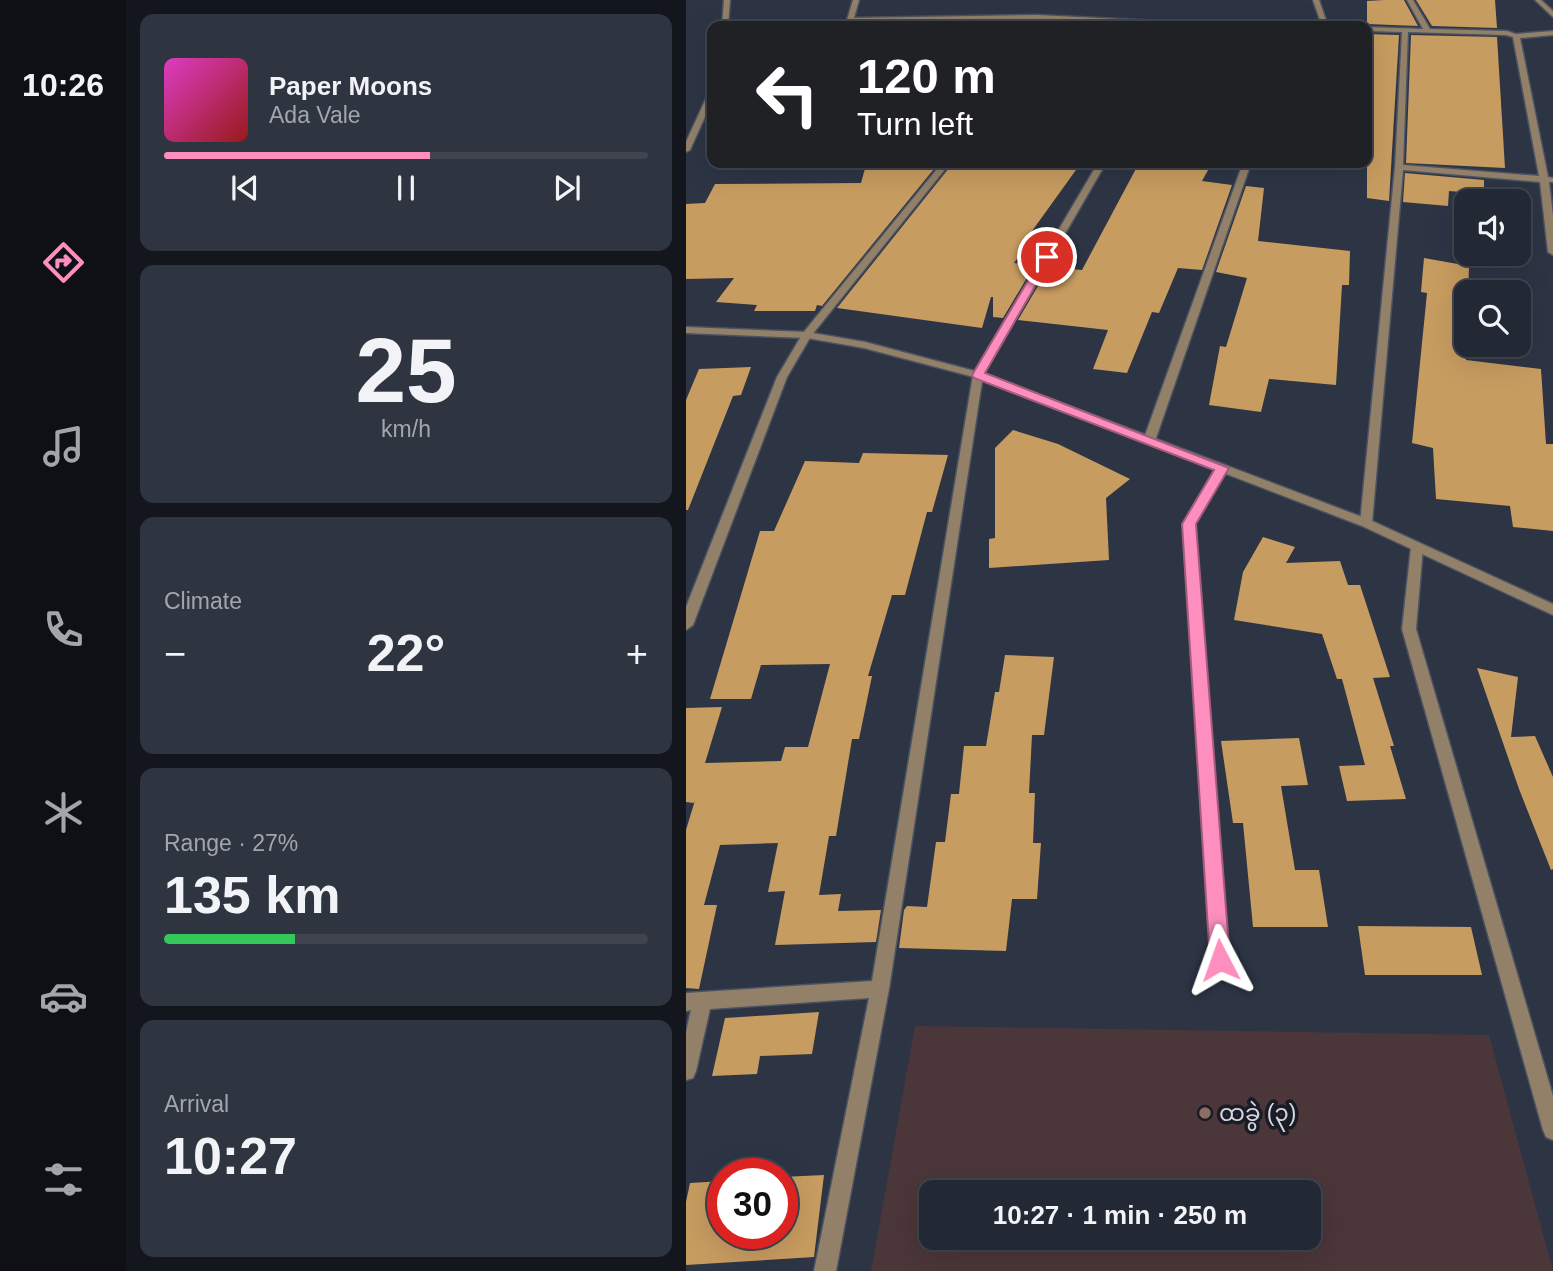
<!DOCTYPE html>
<html lang="en">
<head>
<meta charset="utf-8">
<style>
	:root { --surface:#222834; --page:#2e3440; --text:#f1f3f6; --muted:#a2a6ac; --line:#3f444f; --accent:#fd8ebe }
	body { margin:0; font-family:Helvetica,"Noto Sans Myanmar",sans-serif; background:var(--page); color:var(--text); height:100vh; display:flex; flex-direction:column; font-size:26px; white-space:nowrap }
	* { box-sizing:border-box; margin:0 }
	p { font-size:23px; color:var(--muted) }
	.icon { flex:none; width:38px; height:38px; fill:none; stroke:currentColor; stroke-width:2; stroke-linecap:round; stroke-linejoin:round }
	.map { position:relative; flex:1; overflow:hidden }
	.panel { display:flex; flex-direction:column; gap:14px; padding:14px; background:#13161d; width:560px }
	.panel>* { flex:none }
	.guide { position:absolute; left:21px; top:21px; width:665px; height:147px; border-radius:14px; box-shadow:0 7px 28px #0002,0 0 0 2px var(--line); background:#202124; color:#fff; overflow:hidden }
	.fabs { position:absolute; left:768px; top:189px; display:grid; gap:14px }
	.fabs a { display:grid; place-items:center; width:77px; height:77px; border-radius:14px; background:var(--surface); box-shadow:0 7px 28px #0002,0 0 0 2px var(--line); font-size:35px }
	.speed { position:absolute; left:21px; top:1158px; display:flex; gap:14px; font-size:35px; font-weight:700; text-align:center }
	.speed>* { display:grid; place-content:center; width:91px; height:91px; border-radius:50%; background:var(--surface); box-shadow:0 7px 28px #0002,0 0 0 2px var(--line); line-height:1 }
	.speed .limit { border:10px solid #d22; background:#fff; color:#111 }
	.pin { position:absolute; display:grid; place-items:center; width:60px; height:60px; color:#fff; margin:-30px; border:4px solid #fff; border-radius:50%; box-shadow:0 2px 7px #0007 }
	.me { position:absolute; width:77px; margin:-38px; rotate:356deg; stroke-linejoin:round; filter:drop-shadow(0 0 5px #0008) }
	.turn { display:flex; align-items:center; gap:24px; height:147px; padding:0 35px; font-size:32px }
	.turn .icon { width:91px; height:91px; stroke-width:2.5 }
	.turn b { display:block; font-size:49px; line-height:60px }
	.big { font-size:52px; font-weight:800; line-height:1.1 }
	.panel .card { flex:1; display:flex; flex-direction:column; justify-content:center; gap:10px; min-width:0; padding:0 24px; border-radius:14px; background:var(--page) }
	.panel .dial { align-items:center; gap:0 }
	.dial b { font-size:91px; line-height:1 }
	.song { display:flex; align-items:center; gap:21px }
	.cover { width:84px; height:84px; border-radius:10px; background:linear-gradient(135deg,hsl(310 70% 55%),hsl(0 70% 35%)) }
	.played { height:7px; border-radius:4px; background:linear-gradient(90deg,var(--accent) 55%,var(--line) 55%) }
	.keys { display:flex; justify-content:space-around; direction:ltr }
	.heat { display:flex; justify-content:space-between; align-items:center; font-size:38px; direction:ltr }
	.charge { height:10px; border-radius:5px; background:linear-gradient(90deg,#34c759 27%,var(--line) 0) }
	.trip { position:absolute; left:233px; top:1180px; width:402px; height:70px; border-radius:14px; background:var(--surface); box-shadow:0 7px 28px #0002,0 0 0 2px var(--line); font-weight:800; line-height:70px; text-align:center }
	main { display:flex; flex:1; min-height:0 }
	.dock { display:flex; flex-direction:column; width:126px; justify-content:space-around; align-items:center; background:#0e1015; color:var(--muted) }
	.dock .icon { width:49px; height:49px }
	.dock .selected { color:var(--accent) }
	.dock b { font-size:32px; color:var(--text) }
	.map>svg:first-child { display:block }
</style>
</head>
<body>
<main>
<nav class="dock">
<b>10:26</b>
<svg class="icon selected" aria-label="directions" viewBox="0 0 24 24"><path d="M12 3l9 9-9 9-9-9zM9 14v-3h6M13 9l2 2-2 2"/></svg>
<svg class="icon" aria-label="music" viewBox="0 0 24 24"><path d="M9 18V5l10-2v13"/><circle cx="6" cy="18" r="3"/><circle cx="16" cy="16" r="3"/></svg>
<svg class="icon" aria-label="phone" viewBox="0 0 24 24"><path d="M5 4h4l2 5-3 2q2 4 5 5l2-3 5 2v4C11 20 4 13 5 4z"/></svg>
<svg class="icon" aria-label="climate" viewBox="0 0 24 24"><path d="M12 3v18M4 7l16 10M4 17L20 7"/></svg>
<svg class="icon" aria-label="car" viewBox="0 0 24 24"><path d="M5 17H2v-5l4-1 3-4h7l3 4 3 1v5h-3M9 17h6M6 11h13"/><circle cx="7" cy="17" r="2"/><circle cx="17" cy="17" r="2"/></svg>
<svg class="icon" aria-label="filters" viewBox="0 0 24 24"><path d="M4 7h16M4 17h16"/><circle cx="9" cy="7" r="2"/><circle cx="15" cy="17" r="2"/></svg>
</nav>
<section class="panel">
<div class="card">
<div class="song"><i class="cover"></i><div><b>Paper Moons</b><p>Ada Vale</p></div></div>
<div class="played"></div>
<div class="keys"><svg class="icon" aria-label="previous" viewBox="0 0 24 24"><path d="M18 5L8 12l10 7zM5 5v14"/></svg><svg class="icon" aria-label="pause" viewBox="0 0 24 24"><path d="M8 5v14M16 5v14"/></svg><svg class="icon" aria-label="next" viewBox="0 0 24 24"><path d="M6 5l10 7-10 7zM19 5v14"/></svg></div>
</div>
<div class="card dial"><b>25</b><p>km/h</p></div>
<div class="card"><p>Climate</p>
<div class="heat"><a>−</a><b class="big">22°</b><a>+</a></div>
</div>
<div class="card"><p>Range · 27%</p><b class="big">135 km</b><div class="charge"></div></div>
<div class="card"><p>Arrival</p><b class="big">10:27</b></div>
</section>
<div class="map">
<svg width="867" height="1271" viewBox="0 0 867 1271">
	<rect width="100%" height="100%" fill="#2d3545"/>
	<path fill="#4b3639" fill-rule="evenodd" d="M229 1026 803 1035 867 1271H185ZM245 1192H623V1237H245Z"/>
	<g fill="#c79c60">
		<path d="M698 0H718L732 26 681 24V1Z"/>
		<path d="M730 0H809L811 28 746 26Z"/>
		<path d="M681 34 713 35 703 201 681 198Z"/>
		<path d="M725 35 811 37 819 168 720 163Z"/>
		<path d="M267 163H395L341 238H346L328 263 348 266 317 318 307 317V297H305L296 328 151 308Z"/>
		<path d="M453 163H526L516 181 546 185 516 270 492 268 473 313 466 312 441 373 407 369 422 330 332 320 363 267 396 270Z"/>
		<path d="M252 164 136 306 131 305 129 311H68L71 305 30 302 48 278 0 279V204L19 203 29 184 175 183 180 165Z"/>
		<path d="M719 173 798 180V194L763 191 762 206 717 202Z"/>
		<path d="M560 186 578 188 572 241 664 251 663 285H656L650 385 583 379 575 412 523 405 534 346 540 347 561 278 530 272Z"/>
		<path d="M738 258 783 266 780 360 855 369 860 444H867V531L827 527 824 506 750 499 747 448 726 443 741 293 735 292Z"/>
		<path d="M65 367 55 395 47 396 2 510H0V400L13 369Z"/>
		<path d="M327 430 372 444 444 479 420 498 423 560 303 568V539L309 538V448Z"/>
		<path d="M177 453 262 455 246 512H241L219 595H206L182 676H186L173 739H166L150 836H143L133 895 155 894 152 911 195 910 190 942 89 945 99 891 82 892 92 843 34 845 18 905H31L13 989 0 988V830L10 797 8 803 0 802V708L36 707 19 763 95 761 99 747H122L144 664 75 665 65 699H24L74 531H88L119 461 173 463Z"/>
		<path d="M577 537 609 547 600 563 654 561 662 585H674L704 677 687 678 708 746H704L720 799 661 801 653 766 679 765 656 679H651L636 634 548 620 557 572Z"/>
		<path d="M319 655 368 657 358 735H346L343 793H349L347 843H355L351 899H326L320 951 213 948 218 910 221 906 241 907 250 842H259L265 794H273L278 746H300L309 692H313Z"/>
		<path d="M791 668 832 677 825 737 849 736 867 777V869L865 870 833 789Z"/>
		<path d="M613 738 622 785 595 786 609 870H633L642 927H567L557 823H547L535 741Z"/>
		<path d="M672 926 785 927 796 975H679Z"/>
		<path d="M133 1012 126 1054 74 1056 71 1074 26 1076 39 1018Z"/>
		<path d="M138 1175 128 1257 0 1265V1202L4 1183 37 1181V1234H96V1177Z"/>
	</g>
	<g fill="none" stroke-linecap="round" stroke-linejoin="round">
		<defs>
			<g id="minor">
				<path d="M38 0H44L42 26H36Z"/>
				<path d="M167 0H173L168 18 351 15 493 22 619 24 622 26H493L351 19 164 22 161 20Z"/>
				<path d="M627 0H633L642 26H636Z"/>
				<path d="M721 0H727L744 29 821 31 830 34 867 31V35L834 38 862 177 867 178V182H863L867 216V255L862 252 854 182 717 170 686 523 680 527 674 523 709 167 716 32 681 31V27L737 29ZM722 32 820 35 827 37 853 176 717 165Z"/>
				<path d="M849 0H855L867 11V17Z"/>
				<path d="M26 92V101L4 150 0 152V142L22 94Z"/>
				<path d="M256 163H264L125 336 101 377 7 625 0 630V607L91 377 117 333Z"/>
				<path d="M412 163H420L297 375 203 989 150 1271H128L183 998 24 1009 10 1071 7 1078 0 1080V1032L5 1010 0 1011V993L186 981 287 375Z"/>
				<path d="M557 163H565L469 441 463 444 459 443 457 441Z"/>
				<path d="M536 464 542 468 509 524 543 960 540 966 534 968 528 966 525 960 497 524 530 468Z"/>
				<path d="M731 543 737 547 730 629 867 1096V1140L860 1137 857 1130 716 629 725 547Z"/>
			</g>
			<path id="tertiary" d="M0 327 121 332 179 342 296 373 684 520 867 604V615L676 526 288 377 178 348 121 338 0 333Z"/>
		</defs>
		<use href="#minor" stroke="#4b5261" stroke-width="3"/>
		<use href="#tertiary" stroke="#4b5261" stroke-width="3"/>
		<use href="#minor" fill="#928168" fill-rule="evenodd"/>
		<use href="#tertiary" fill="#928168" fill-rule="evenodd"/>
	</g>
	<path fill="#fd8ebe" stroke="#a45c7c" stroke-width="2" d="M361 254 366 257 299 373 543 468 510 524 544 960 541 966 534 969 527 966 524 960 496 524 528 470 288 378 286 375 356 257Z"/>
	<circle fill="#8d6e63" stroke="#191c24" stroke-width="2.5" cx="519" cy="1113" r="7"/>
	<g text-anchor="middle" stroke-width="7" stroke-linejoin="round" paint-order="stroke">
		<g font-size="23" fill="#d2d7e1" stroke="#191c24" text-anchor="start">
			<text x="533" y="1121">ထခွဲ (၃)</text>
		</g>
	</g>
</svg>
<div class="fabs">
<a><svg class="icon" aria-label="sound" viewBox="0 0 24 24"><path d="M4 9h4l5-4v14l-5-4H4zM17 9q2 3 0 6"/></svg></a>
<a><svg class="icon" aria-label="search" viewBox="0 0 24 24"><circle cx="10" cy="10" r="6"/><path d="M15 15l6 6"/></svg></a>
</div>
<div class="speed"><div class="limit">30</div></div>
<div class="pin" style="left:361px;top:257px;background:#d93025"><svg class="icon" aria-label="arrive" viewBox="0 0 24 24"><path d="M6 21V4h12l-3 4 3 4H6"/></svg></div>
<svg class="me" style="left:534px;top:960px" viewBox="-20 -20 40 40"><path d="M0-17L14 15 0 8-14 15z" fill="#fd8ebe" stroke="#fff" stroke-width="4"/></svg>
<div class="trip">10:27 · 1 min · 250 m</div>
<div class="guide">
<div class="turn"><svg class="icon" aria-label="left" viewBox="0 0 24 24"><path d="M17 20v-9H6M10 6l-5 5 5 5"/></svg><div><b>120 m</b>Turn left</div></div>
</div>
</div>
</main>
</body>
</html>
